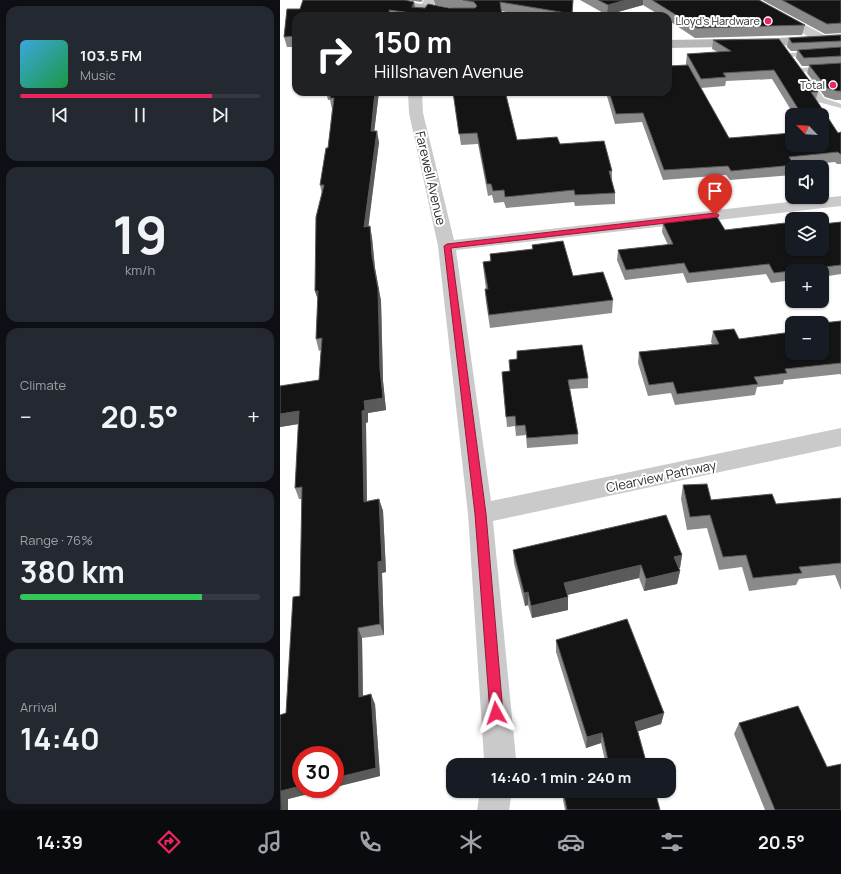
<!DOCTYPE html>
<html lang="en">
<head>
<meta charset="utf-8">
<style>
	:root { --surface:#171b24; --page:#242831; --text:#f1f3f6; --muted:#9ea1a6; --line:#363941; --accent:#ed255a }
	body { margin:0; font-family:Manrope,sans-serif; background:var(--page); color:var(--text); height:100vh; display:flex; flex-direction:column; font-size:15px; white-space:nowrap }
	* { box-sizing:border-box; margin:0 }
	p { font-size:13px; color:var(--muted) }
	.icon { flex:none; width:22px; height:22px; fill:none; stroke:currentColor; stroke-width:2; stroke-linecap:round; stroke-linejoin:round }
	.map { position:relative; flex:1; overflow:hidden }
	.details { display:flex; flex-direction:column; gap:6px; padding:6px; background:#0d0f14; width:280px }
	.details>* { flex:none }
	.top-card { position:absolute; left:12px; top:12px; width:380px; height:84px; border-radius:12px; box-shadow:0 1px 3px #0004; background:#202124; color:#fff; overflow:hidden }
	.needle { width:26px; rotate:295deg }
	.buttons { position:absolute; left:505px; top:108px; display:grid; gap:8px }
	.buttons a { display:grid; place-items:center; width:44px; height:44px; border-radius:8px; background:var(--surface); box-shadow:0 1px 3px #0004; font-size:20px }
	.speed { position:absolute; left:12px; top:746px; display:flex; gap:8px; font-size:20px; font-weight:700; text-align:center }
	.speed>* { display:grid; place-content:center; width:52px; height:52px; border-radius:50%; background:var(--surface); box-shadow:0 1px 3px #0004; line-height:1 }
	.speed .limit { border:6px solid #d22; background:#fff; color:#111 }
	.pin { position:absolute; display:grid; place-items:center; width:34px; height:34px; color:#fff; margin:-41px -17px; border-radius:50% 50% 50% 0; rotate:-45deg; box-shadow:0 0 4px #0007 }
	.pin .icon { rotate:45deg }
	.me { position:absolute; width:44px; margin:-22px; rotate:355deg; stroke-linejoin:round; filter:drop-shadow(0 0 3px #0008) }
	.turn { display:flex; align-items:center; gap:14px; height:84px; padding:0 16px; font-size:18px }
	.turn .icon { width:52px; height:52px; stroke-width:2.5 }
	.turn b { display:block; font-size:28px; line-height:34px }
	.big { font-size:30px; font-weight:700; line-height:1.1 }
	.details .card { flex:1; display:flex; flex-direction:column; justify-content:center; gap:6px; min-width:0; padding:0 14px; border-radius:12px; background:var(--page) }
	.details .dial { align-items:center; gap:0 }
	.dial b { font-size:52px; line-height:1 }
	.song { display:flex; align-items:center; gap:12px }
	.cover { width:48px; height:48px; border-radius:6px; background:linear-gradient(135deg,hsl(200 70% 55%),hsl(140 70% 35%)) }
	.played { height:4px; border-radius:2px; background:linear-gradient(90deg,var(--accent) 80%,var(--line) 80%) }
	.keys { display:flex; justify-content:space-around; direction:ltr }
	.heat { display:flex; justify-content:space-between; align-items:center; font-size:22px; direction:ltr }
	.charge { height:6px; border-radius:3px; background:linear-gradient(90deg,#34c759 76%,var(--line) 0) }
	.trip { position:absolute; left:166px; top:758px; width:230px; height:40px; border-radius:12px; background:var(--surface); box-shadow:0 1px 3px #0004; font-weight:700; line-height:40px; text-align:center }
	.dock { display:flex; height:64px; justify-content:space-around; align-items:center; background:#090b0e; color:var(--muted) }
	.dock .icon { width:28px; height:28px }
	.dock .active { color:var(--accent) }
	.dock b { font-size:18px; color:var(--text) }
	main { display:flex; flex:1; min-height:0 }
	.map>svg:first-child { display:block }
</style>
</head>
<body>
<main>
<section class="details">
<div class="card">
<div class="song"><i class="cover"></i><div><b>103.5 FM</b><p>Music</p></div></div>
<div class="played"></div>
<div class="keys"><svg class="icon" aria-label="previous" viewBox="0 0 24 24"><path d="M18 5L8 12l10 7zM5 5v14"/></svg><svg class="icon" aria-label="pause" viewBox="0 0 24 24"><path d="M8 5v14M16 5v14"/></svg><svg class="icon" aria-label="next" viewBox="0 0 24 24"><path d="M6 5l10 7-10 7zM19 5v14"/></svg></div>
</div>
<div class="card dial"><b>19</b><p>km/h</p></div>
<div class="card"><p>Climate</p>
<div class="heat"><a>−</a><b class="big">20.5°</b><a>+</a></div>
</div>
<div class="card"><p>Range · 76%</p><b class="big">380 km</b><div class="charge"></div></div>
<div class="card"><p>Arrival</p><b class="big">14:40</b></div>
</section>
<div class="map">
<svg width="561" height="810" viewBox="0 0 561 810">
	<rect width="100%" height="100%" fill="#fff"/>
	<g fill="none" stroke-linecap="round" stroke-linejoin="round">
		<g fill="#cacaca" fill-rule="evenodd">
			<path d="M561 50V54L509 57 506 55 509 53Z"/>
			<path d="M561 66V70L519 72 515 70 519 68Z"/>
			<path d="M525 80H531L544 98 561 104V108L538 102 524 82Z"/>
		</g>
		<g fill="#cacaca" fill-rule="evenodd">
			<path d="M144 0H156L146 16H134Z"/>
			<path d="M465 0H479L546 36 548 39 546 42H538L467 2Z"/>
			<path d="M128 92H142L143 113 174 240 561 196V206L176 250 211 501 561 428V446L213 521 236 759 235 765H203L204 759 188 514 158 246 129 113Z"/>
			<path d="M200 791H232L229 810H197Z"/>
		</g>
		<g fill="#b7b7b7" fill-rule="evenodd">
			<path d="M70 0H117L190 12 194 13 196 16H170L103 4 76 3 72 2Z"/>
			<path d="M561 34V42L498 46 388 48V40L498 38Z"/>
		</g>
	</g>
	<g fill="#8a8a8a" fill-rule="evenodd">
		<path d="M23 0H125L134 2 135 7 145 8 148 4 169 8H172L155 5 154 0H293L292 16H248L221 11 222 16H16V47H7L4 37 7 9H20Z"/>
		<path d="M126 0H143L141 2Z"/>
		<path d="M300 0H479L525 25 522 35 415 38 388 20V16H381L363 5 327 15Z"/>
		<path d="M482 0H561V33L545 34Z"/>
		<path d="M561 35V100H555L545 97 527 73 529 66H522L516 58 517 51H511L507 47 509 38Z"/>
		<path d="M433 40 538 92 536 99 558 133 561 132V164H557L555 162 514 166V167H512V175L450 180 446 175 383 180 362 122 335 124 327 96V92H388L406 65V63L407 54 438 52 432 49ZM492 79 514 115H542V145L449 138 421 88 445 86 446 81Z"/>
		<path d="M46 92H99L94 131 99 142 88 226H90L92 238 95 268 101 301 103 381 106 410 88 413V422L86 423 87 501 99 499 103 511 106 572 102 573 104 635 82 638 83 696 95 704 100 776 8 799 0 810 6 713 20 596 22 499H19L15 488 19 424 0 427V386L39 380 41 350 39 351 36 339 38 300 35 291 42 194 40 185 48 148 52 109 50 100H48Z"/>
		<path d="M173 92H225L237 140 280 144 332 171V181L335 193V204L295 206 294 202 226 208 224 202 214 203 212 195 208 196 198 144 181 145Z"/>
		<path d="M561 222V274L542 277V271H512V280L491 283 486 274 407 283 403 273 345 280 337 260 338 250 388 245 382 232 383 223 445 230 508 228Z"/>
		<path d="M252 245 293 276 333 300 332 313 210 328 206 302 205 289H206L204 274 203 262 210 261V254L252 250Z"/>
		<path d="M561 321V375L560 374 504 380 503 384 477 387 475 395 395 405 391 393 368 396 358 363 359 352 432 344 431 342 433 331 459 339 542 353V323Z"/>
		<path d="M237 351 308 378V388L290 389 298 434V444L247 448 246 435 236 436 235 426 227 427 222 372 230 371 237 359Z"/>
		<path d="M403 485 431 500 496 504 561 498V590L555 575 519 579 516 585 469 591 462 567 439 570 427 528 407 530 401 499Z"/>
		<path d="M233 550 402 555 400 568H399L400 571 397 584 364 591 359 578 287 595 288 597V610L252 618 248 605 245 606 234 563Z"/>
		<path d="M276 640 384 713 381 724 358 731 367 765H326L321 743 306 748 276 652Z"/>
		<path d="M459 723 547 767 561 810H485L454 734Z"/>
		<path d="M283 791 380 810H285L283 800Z"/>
	</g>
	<g fill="#5a5a5a">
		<path d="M346 0H363V5L327 15 328 5Z"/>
		<path d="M134 2 135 11 132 7Z"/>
		<path d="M95 92H99L93 142 91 131Z"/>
		<path d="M97 131 99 142 87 238 84 227Z"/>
		<path d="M90 226 92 238 95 268 101 301 103 381 106 410 88 413V422L86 423 87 513 84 502 82 411 84 401 100 369Z"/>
		<path d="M35 291H38L39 303Z"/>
		<path d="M19 411 24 423 0 427V414Z"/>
		<path d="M99 499 103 511 106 572 102 573 104 635 100 624 98 562Z"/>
		<path d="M402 555 400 568 392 570 394 557Z"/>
		<path d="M361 565 359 578 283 596 284 583Z"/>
		<path d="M400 571 397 584 364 591 366 579Z"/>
		<path d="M248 592V605L245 606 244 593Z"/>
		<path d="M288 597V610L252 618 251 606Z"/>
		<path d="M78 628 82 638 83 706 79 697Z"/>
		<path d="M91 694 95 704 100 776 55 787V778Z"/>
		<path d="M384 713 381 724 353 733 355 722Z"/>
		<path d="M322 733 321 743 306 748 307 737Z"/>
		<path d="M21 786V789H48L8 799V810H2L1 791Z"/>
	</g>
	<g fill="#141414" stroke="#5a5a5a">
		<path d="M23 0H125L134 2 132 7 145 8 148 4 169 8H195L197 6 194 2 183 0H293L292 14 220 2 222 16H153L109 10 110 16H16V36L4 37 7 9H20Z"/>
		<path d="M318 0H346L328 5Z"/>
		<path d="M372 0H479L525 25 417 28Z"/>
		<path d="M502 0H561V23L547 24Z"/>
		<path d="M561 35V41L512 43 509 38Z"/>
		<path d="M499 39 538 92H531L558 133 561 132V154H560L558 152 509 157 514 165 451 171 448 166 384 170 363 113 336 114 329 92H388V66L408 65 449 138 512 133V145H542V115H522L494 70 443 73 446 77 421 79 407 54 451 51 433 40Z"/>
		<path d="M561 47V56L524 58 518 50Z"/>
		<path d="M561 63V91H557L547 88 529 65Z"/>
		<path d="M51 92H95L91 131H97L84 227 90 226 92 256 98 289 100 369 103 398 84 401 85 410 82 411 84 502 99 499 102 561 98 562 100 624 78 628 79 697 91 694 96 768 55 778V755H21V786L1 791 2 810H0V715L6 713 13 597 20 596 22 487 15 488 19 411 0 414V386L39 380 42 338 36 339 38 291H35L36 217 44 185H40L46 148H48L54 98H50Z"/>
		<path d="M173 92H225V95H226L237 140 277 137 280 144 324 141 332 171H329L335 193 295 195 294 190 225 197 224 190 213 191 211 184H207L197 133 179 134Z"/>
		<path d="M437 217 445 230 505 223 508 228H512V249H542V224L561 222V265L494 273 489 264 409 273 404 263 346 270 338 250 393 244 383 223Z"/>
		<path d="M283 241 293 276 323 272 333 300 209 315 205 289H208L203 262 211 261 210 254 253 249 252 245Z"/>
		<path d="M561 321V363L505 369 507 373 474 377 478 384 397 394 393 382 369 385 359 352 439 344 433 331 454 329 459 339 512 332V353H542V328H545L542 323Z"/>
		<path d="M302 345 308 378 288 380 298 434 247 438 245 425 236 426 235 416 226 417 222 372 230 371 229 360 237 359V351Z"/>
		<path d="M427 484 431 500 492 494 496 504 561 498V563L519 567 522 573 473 578 466 555 443 557 430 515 410 517 403 485Z"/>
		<path d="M386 515 402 555 394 557 400 571 366 579 361 565 284 583 288 597 251 606 248 592 244 593 233 550Z"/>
		<path d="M347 619 384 713 355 722 367 765H329L322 733 307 737 276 640Z"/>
		<path d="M518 706 547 767 561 764V810H495L459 723Z"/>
		<path d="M283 791H375L380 810H287Z"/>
	</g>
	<path fill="#ed255a" stroke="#9a183a" d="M435 213 439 215 438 217 171 248 206 514 223 713 221 717 216 719 212 717 210 713 195 514 164 246 167 244Z"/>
	<g fill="#ed255a" stroke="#fff" stroke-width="1.5">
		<circle cx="488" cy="21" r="4"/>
		<circle cx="553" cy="85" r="4"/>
	</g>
	<g text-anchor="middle" stroke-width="4" stroke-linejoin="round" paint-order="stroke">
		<g font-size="11" fill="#2d2d2d" stroke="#fff" text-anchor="end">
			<text x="480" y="25">Lloyd's Hardware</text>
			<text x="545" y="89">Total</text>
		</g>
		<g font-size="13" fill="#2d2d2d" stroke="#fff">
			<text transform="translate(151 178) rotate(77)" y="5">Farewell Avenue</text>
			<text transform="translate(381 476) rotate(-12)" y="5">Clearview Pathway</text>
		</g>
	</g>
</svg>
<div class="buttons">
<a><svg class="needle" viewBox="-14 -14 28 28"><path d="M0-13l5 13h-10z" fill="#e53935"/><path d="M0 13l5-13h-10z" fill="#9ea1a6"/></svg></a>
<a><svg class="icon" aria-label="sound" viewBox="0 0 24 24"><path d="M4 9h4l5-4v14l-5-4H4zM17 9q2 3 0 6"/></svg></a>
<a><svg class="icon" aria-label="layers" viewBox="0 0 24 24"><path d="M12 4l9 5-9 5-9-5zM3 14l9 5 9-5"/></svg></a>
<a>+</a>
<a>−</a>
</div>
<div class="speed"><div class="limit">30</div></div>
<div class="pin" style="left:435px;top:215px;background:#d93025"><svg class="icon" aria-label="arrive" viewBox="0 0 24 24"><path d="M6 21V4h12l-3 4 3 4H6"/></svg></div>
<svg class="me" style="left:216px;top:713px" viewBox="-20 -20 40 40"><path d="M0-17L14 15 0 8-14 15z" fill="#ed255a" stroke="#fff" stroke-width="4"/></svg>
<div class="trip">14:40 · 1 min · 240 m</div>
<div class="top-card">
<div class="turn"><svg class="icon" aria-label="right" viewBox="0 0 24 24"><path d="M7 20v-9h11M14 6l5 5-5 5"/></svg><div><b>150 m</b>Hillshaven Avenue</div></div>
</div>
</div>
</main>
<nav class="dock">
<b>14:39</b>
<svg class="icon active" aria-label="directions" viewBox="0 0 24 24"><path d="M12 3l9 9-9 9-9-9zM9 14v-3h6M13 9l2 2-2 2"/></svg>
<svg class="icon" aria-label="music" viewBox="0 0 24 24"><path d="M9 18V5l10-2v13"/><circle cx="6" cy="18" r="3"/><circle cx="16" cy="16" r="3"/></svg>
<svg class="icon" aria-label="phone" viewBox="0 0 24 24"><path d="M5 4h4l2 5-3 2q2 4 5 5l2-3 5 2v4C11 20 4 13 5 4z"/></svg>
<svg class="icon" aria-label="climate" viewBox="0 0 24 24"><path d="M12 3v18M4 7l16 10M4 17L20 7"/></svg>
<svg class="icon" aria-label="car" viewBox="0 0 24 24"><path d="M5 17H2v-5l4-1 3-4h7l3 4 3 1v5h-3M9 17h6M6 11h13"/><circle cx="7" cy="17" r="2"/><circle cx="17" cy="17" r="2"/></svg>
<svg class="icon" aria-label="filters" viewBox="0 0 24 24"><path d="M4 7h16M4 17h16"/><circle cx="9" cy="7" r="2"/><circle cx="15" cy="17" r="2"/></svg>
<b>20.5°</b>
</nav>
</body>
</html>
